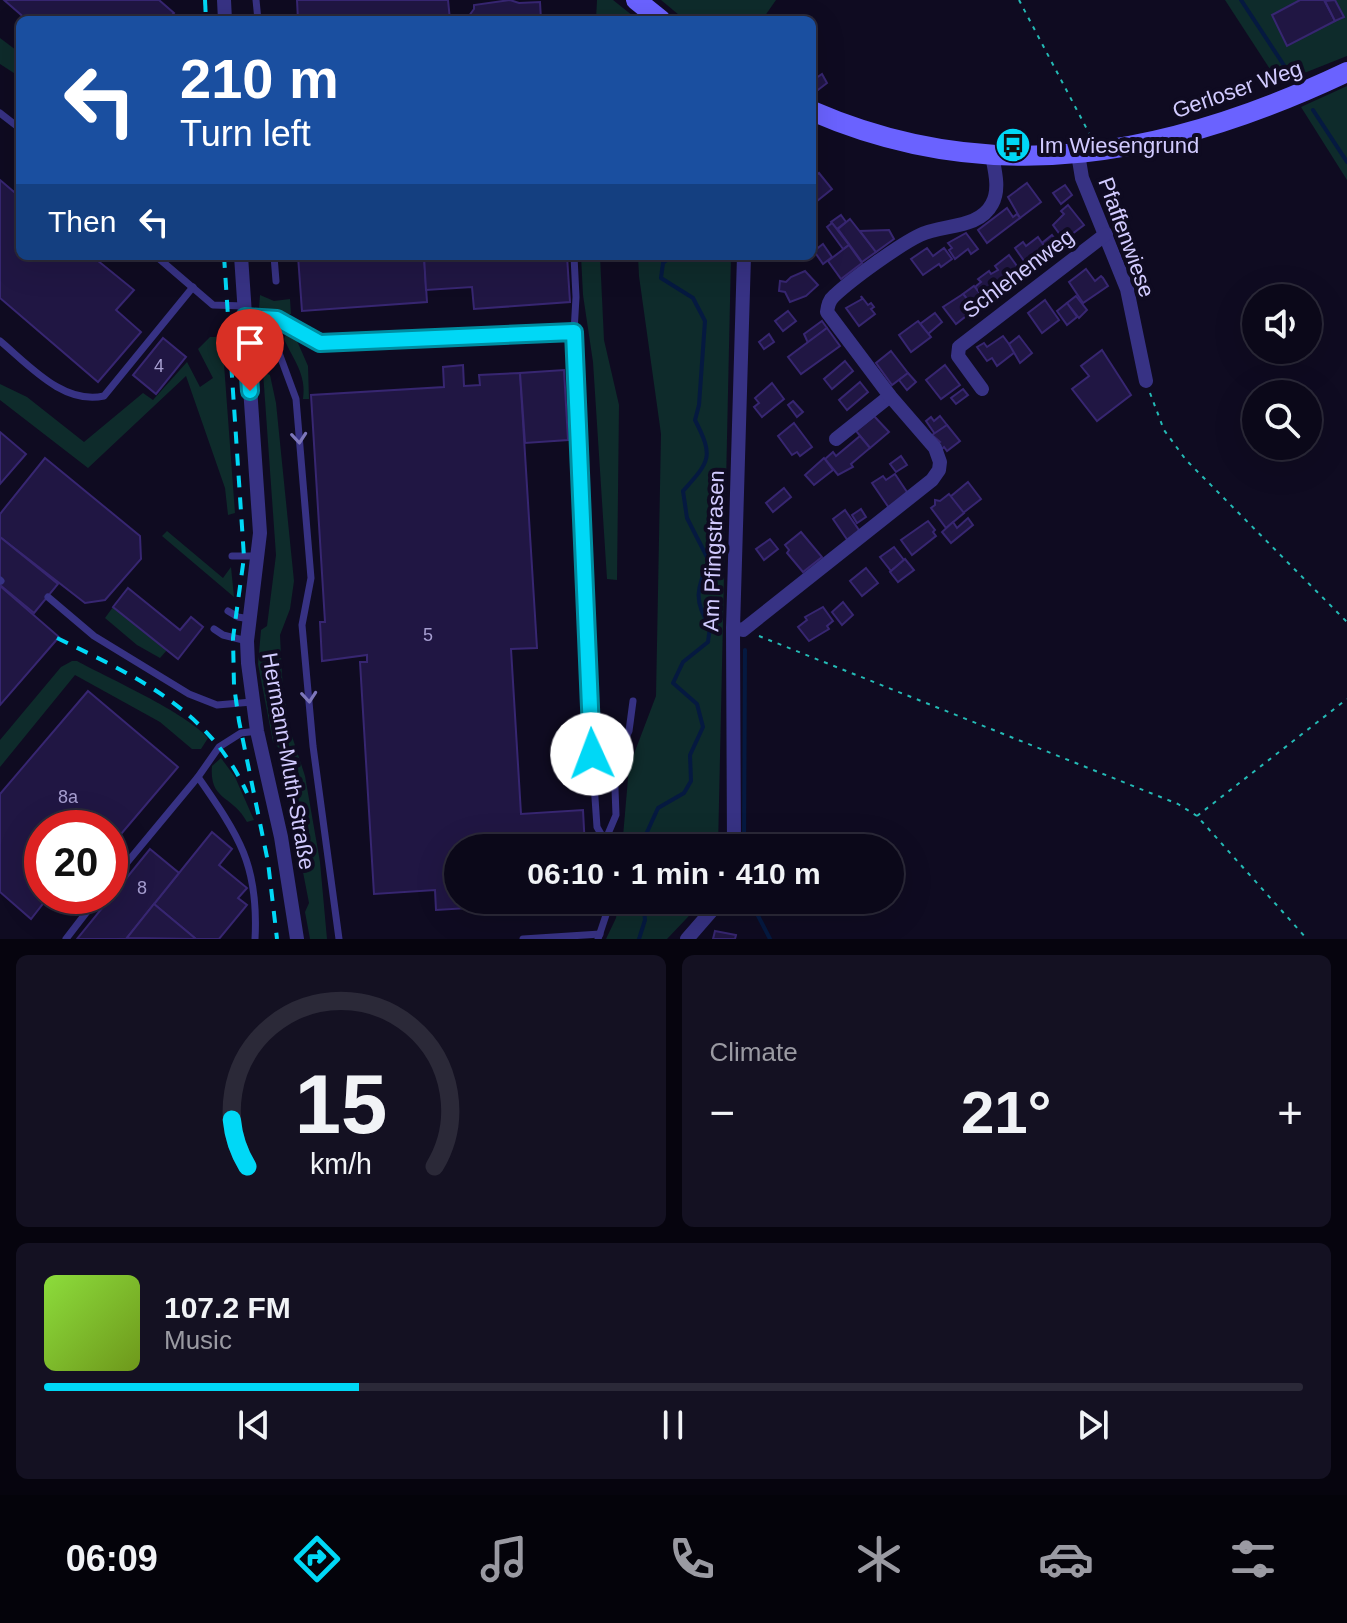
<!DOCTYPE html>
<html lang="en">
<head>
<meta charset="utf-8">
<style>
	:root { --surface:#0b0819; --page:#141122; --text:#f1f3f6; --muted:#9a9aa2; --line:#2b2938; --accent:#00d8f6 }
	body { margin:0; font-family:Helvetica,sans-serif; background:var(--page); color:var(--text); height:100vh; display:flex; flex-direction:column; font-size:30px; white-space:nowrap }
	* { box-sizing:border-box; margin:0 }
	p { font-size:26px; color:var(--muted) }
	.icon { flex:none; width:44px; height:44px; fill:none; stroke:currentColor; stroke-width:2; stroke-linecap:round; stroke-linejoin:round }
	.map { position:relative; height:939px; overflow:hidden }
	.side { display:flex; flex-direction:column; gap:16px; padding:16px; background:#06040e; flex:1 }
	.side>* { flex:none }
	.banner { position:absolute; left:16px; top:16px; width:800px; height:244px; border-radius:12px; box-shadow:0 8px 32px #0002,0 0 0 2px var(--line); background:#1a4fa0; color:#fff; overflow:hidden }
	.buttons { position:absolute; left:1242px; top:284px; display:grid; gap:16px }
	.buttons a { display:grid; place-items:center; width:80px; height:80px; border-radius:50%; background:var(--surface); box-shadow:0 8px 32px #0002,0 0 0 2px var(--line); font-size:40px }
	.speed { position:absolute; left:24px; top:810px; display:flex; gap:16px; font-size:40px; font-weight:700; text-align:center }
	.speed>* { display:grid; place-content:center; width:104px; height:104px; border-radius:50%; background:var(--surface); box-shadow:0 8px 32px #0002,0 0 0 2px var(--line); line-height:1 }
	.speed .limit { border:12px solid #d22; background:#fff; color:#111 }
	.pin { position:absolute; display:grid; place-items:center; width:68px; height:68px; color:#fff; margin:-82px -34px; border-radius:50% 50% 50% 0; rotate:-45deg; box-shadow:0 0 8px #0007 }
	.pin .icon { rotate:45deg }
	.me { position:absolute; width:88px; margin:-44px; rotate:358deg; stroke-linejoin:round; filter:drop-shadow(0 0 6px #0008) }
	.turn { display:flex; align-items:center; gap:28px; height:168px; padding:0 32px; font-size:36px }
	.turn .icon { width:104px; height:104px; stroke-width:2.5 }
	.turn b { display:block; font-size:56px; line-height:68px }
	.then { display:flex; align-items:center; height:76px; padding:0 32px; background:#0003; gap:16px; font-size:30px }
	.big { font-size:60px; font-weight:800; line-height:1.1 }
	.side .tile { flex:1; display:flex; flex-direction:column; justify-content:center; gap:12px; min-width:0; padding:0 28px; border-radius:12px; background:var(--page) }
	.side .dial { align-items:center; gap:0 }
	.dial svg { height:208px; overflow:visible; fill:none; stroke:var(--line); stroke-width:7; stroke-linecap:round; text-anchor:middle }
	.dial text { fill:var(--text); stroke:none }
	.song { display:flex; align-items:center; gap:24px }
	.cover { width:96px; height:96px; border-radius:12px; background:linear-gradient(135deg,hsl(90 70% 55%),hsl(80 70% 35%)) }
	.played { height:8px; border-radius:4px; background:linear-gradient(90deg,var(--accent) 25%,var(--line) 25%) }
	.keys { display:flex; justify-content:space-around; direction:ltr }
	.heat { display:flex; justify-content:space-between; align-items:center; font-size:44px; direction:ltr }
	.side .tiles { flex:1; display:grid; gap:16px; grid-template-columns:1fr 1fr }
	.tile:last-child { grid-column:span 2 }
	.trip { position:absolute; left:444px; top:834px; width:460px; height:80px; border-radius:40px; background:var(--surface); box-shadow:0 8px 32px #0002,0 0 0 2px var(--line); font-weight:800; line-height:80px; text-align:center }
	.menu { display:flex; height:128px; justify-content:space-around; align-items:center; background:#04030a; color:var(--muted) }
	.menu .icon { width:56px; height:56px }
	.menu .selected { color:var(--accent) }
	.menu b { font-size:36px; color:var(--text) }
	.map>svg:first-child { display:block }
</style>
</head>
<body>
<div class="map">
<svg width="1347" height="939" viewBox="0 0 1347 939">
	<rect width="100%" height="100%" fill="#0f0b21"/>
	<g fill="#0e2b2b">
		<path d="M597 0H613L638 20H596Z"/>
		<path d="M661 0H776L762 20H685Z"/>
		<path d="M1225 0H1347V56L1279 83Z"/>
		<path d="M0 38 20 53V77L0 64Z"/>
		<path d="M1347 86V180L1301 107Z"/>
		<path d="M581 256H600L604 340 619 405 617 580 607 579 593 362 583 295Z"/>
		<path d="M638 256H731L718 848H622L629 767 656 696 661 434 639 276Z"/>
		<path d="M260 295 274 301 290 299 291 314 270 315 259 308Z"/>
		<path d="M287 332 294 334 308 366 309 399H303C307 375 293 359 284 339Z"/>
		<path d="M210 337H222L235 513 228 515 225 488 186 376 88 468 0 400V384L27 397 84 442 143 393 153 400 187 362 200 387 213 378 198 349Z"/>
		<path d="M263 372 270 375 276 403 294 581 290 609 280 635 282 676 289 727 305 776 320 862 327 939H310L305 912 309 903 279 748 273 742 258 664 261 630 267 626 276 555Z"/>
		<path d="M167 531 223 578 231 567 234 597 162 536Z"/>
		<path d="M113 607 167 650 160 658 137 645 105 618Z"/>
		<path d="M72 661H77C110 679 185 712 208 738L201 749H192L160 722 75 675 0 767V740L61 667Z"/>
		<path d="M221 758 235 777 254 820 247 822C233 795 209 801 212 766Z"/>
		<path d="M618 900H704L667 939H606L616 918Z"/>
	</g>
	<g fill="none" stroke-linecap="round" stroke-linejoin="round">
		<g stroke="#051940" stroke-width="4">
			<path d="M1241 0 1293 79"/>
			<path d="M1313 110 1347 162"/>
			<path d="M643 848V841L658 808 684 793 691 781 690 755 703 727 697 704 673 683 683 662 708 642 710 627C693 600 697 589 709 561L687 518 683 491C710 461 714 457 695 420L699 405 705 321 693 298 661 278 663 263 672 256"/>
			<path d="M744 848 745 650"/>
			<path d="M750 900 770 939"/>
			<path d="M639 939 645 920 643 900"/>
		</g>
	</g>
	<g fill="#201643" stroke="#372671" stroke-width="2">
		<path d="M4 0H159L174 13 167 20H27Z"/>
		<path d="M297 0H448L450 20H298Z"/>
		<path d="M510 0 519 3 540 2 541 20H466L474 9V5Z"/>
		<path d="M1300 0H1324L1335 21 1287 46 1272 15Z"/>
		<path d="M1335 0 1344 17 1335 21 1325 1Z"/>
		<path d="M822 74 827 83 814 93 812 81Z"/>
		<path d="M819 173 832 189 817 201 812 194V179Z"/>
		<path d="M0 180 20 197V256H92L134 290 116 310 141 332 98 382 0 298Z"/>
		<path d="M1027 183 1041 202 1020 218 1008 197Z"/>
		<path d="M1065 185 1072 195 1061 204 1053 193Z"/>
		<path d="M1068 205 1084 225 1064 240 1053 225 1064 214 1061 211Z"/>
		<path d="M1007 208 1013 217 1017 214 1020 218 987 243 978 230Z"/>
		<path d="M841 215 846 222 837 229 831 222Z"/>
		<path d="M850 219 876 252 862 262 838 229Z"/>
		<path d="M832 223 849 245 843 249 827 227Z"/>
		<path d="M889 230 894 239 876 252 860 231Z"/>
		<path d="M966 233 978 249 971 254 968 249 955 259 949 250 952 248 948 243Z"/>
		<path d="M1052 235 1060 245 1049 253 1042 243Z"/>
		<path d="M1038 237 1049 253 1029 268 1015 248 1023 242 1026 246Z"/>
		<path d="M823 244 832 257 823 264 814 251Z"/>
		<path d="M849 245 862 263 841 279 828 261Z"/>
		<path d="M927 248 933 256 944 248 952 259 941 267 939 264 923 275 911 259Z"/>
		<path d="M1009 255 1022 273 1009 283 1011 286 1007 289 993 299 991 296 985 300 975 287 981 282 978 279 989 271 991 274 998 270 995 266Z"/>
		<path d="M298 256H424L427 302 302 311Z"/>
		<path d="M424 256H567L570 302 474 309 472 287 426 290Z"/>
		<path d="M1086 269 1095 281 1101 276 1103 278 1108 286 1083 303 1069 282Z"/>
		<path d="M805 271 818 285 806 296 790 302 785 292 779 291 780 281 786 282 791 277Z"/>
		<path d="M974 286 985 300 975 308 963 294Z"/>
		<path d="M963 294 975 309 956 324 943 307Z"/>
		<path d="M861 296 868 305 871 303 874 307 871 309 875 314 859 326 846 308 862 299Z"/>
		<path d="M1076 296 1087 310 1079 318 1067 303Z"/>
		<path d="M1045 300 1059 320 1042 333 1028 313Z"/>
		<path d="M1067 303 1077 317 1067 325 1057 311Z"/>
		<path d="M788 311 796 321 783 331 775 321Z"/>
		<path d="M935 313 942 322 928 334 920 324Z"/>
		<path d="M822 321 827 328 808 343 804 334Z"/>
		<path d="M918 321 931 337 911 352 899 335Z"/>
		<path d="M827 328 840 346 801 374 788 357Z"/>
		<path d="M769 334 774 342 764 349 759 342Z"/>
		<path d="M1003 336 1015 352 997 366 992 358 987 361 977 347 984 343 987 347Z"/>
		<path d="M1019 336 1032 353 1020 363 1009 344Z"/>
		<path d="M163 338 186 357 156 394 133 375Z"/>
		<path d="M1102 350 1131 395 1097 421 1072 389 1089 376 1081 366Z"/>
		<path d="M891 351 908 373 892 385 876 363Z"/>
		<path d="M845 361 853 371 832 389 824 379Z"/>
		<path d="M463 365 464 386 480 385 479 375 520 373 537 648 511 649 521 814 583 810 585 848H458V900L588 901 436 910 435 890 374 894 360 662H367V655L322 661 320 622H325L311 395 444 387 443 367Z"/>
		<path d="M945 365 960 385 941 399 926 380Z"/>
		<path d="M564 370 568 440 525 443 520 373Z"/>
		<path d="M908 373 916 382 907 390 899 380Z"/>
		<path d="M860 382 868 392 847 410 839 400Z"/>
		<path d="M772 383 784 399 762 417 754 407 759 403 755 398Z"/>
		<path d="M963 389 968 395 956 404 951 398Z"/>
		<path d="M793 401 803 412 797 417 788 405Z"/>
		<path d="M874 416 889 432 870 448 856 431Z"/>
		<path d="M940 416 947 425 935 434 926 421 931 417 934 421Z"/>
		<path d="M794 423 812 447 800 456 797 452 792 455 778 436Z"/>
		<path d="M947 425 960 441 947 451 944 447 941 450 937 444 940 442 932 435Z"/>
		<path d="M0 432 26 454 0 484Z"/>
		<path d="M860 436 870 448 851 464 853 467 838 475 825 459 833 452 836 456Z"/>
		<path d="M901 456 907 465 896 472 890 464Z"/>
		<path d="M45 458 140 536 141 559 105 600 85 603 0 537V514Z"/>
		<path d="M824 458 833 470 814 485 805 475Z"/>
		<path d="M895 474 909 495 889 508 872 483 883 476 886 480Z"/>
		<path d="M968 482 981 499 963 513 950 497Z"/>
		<path d="M784 488 791 497 773 512 766 503Z"/>
		<path d="M949 494 964 513 946 528 931 508 935 505V500L940 501Z"/>
		<path d="M861 509 866 517 857 523 852 515Z"/>
		<path d="M845 510 861 533 848 541 833 519Z"/>
		<path d="M968 518 973 525 951 543 942 532 953 522 957 528Z"/>
		<path d="M928 521 935 530 933 532 936 536 912 555 901 540Z"/>
		<path d="M801 532 822 557 803 572 787 553 789 550 785 545Z"/>
		<path d="M0 537 58 584 34 613 0 585Z"/>
		<path d="M770 539 778 549 764 560 756 549Z"/>
		<path d="M894 547 904 560 891 571 880 557Z"/>
		<path d="M905 559 914 570 898 582 890 572Z"/>
		<path d="M866 568 878 583 862 596 850 581Z"/>
		<path d="M0 586 59 637 0 705Z"/>
		<path d="M128 588 180 630 191 617 203 627 178 659 113 607Z"/>
		<path d="M843 602 853 615 842 625 832 612Z"/>
		<path d="M823 607 833 621 827 626 829 629 809 641 798 627 807 620 805 617Z"/>
		<path d="M88 691 178 767 110 847V828H42V896H49L31 919 0 892V794Z"/>
		<path d="M212 832 232 849 219 865 247 888 238 898 247 905 219 939H196L154 904Z"/>
		<path d="M150 849 179 873 126 939H77Z"/>
		<path d="M55 896H92L82 909 61 902Z"/>
		<path d="M154 904 196 939 127 938Z"/>
		<path d="M715 931 736 935 735 939H713Z"/>
	</g>
	<g fill="none" stroke-linecap="round" stroke-linejoin="round">
		<g stroke="#24bab5" stroke-width="2" stroke-dasharray="4 6" stroke-linecap="butt">
			<path d="M1019 0 1089 133"/>
			<path d="M1150 393 1164 430 1186 460 1347 622"/>
			<path d="M759 636 1178 804 1197 816 1307 939"/>
			<path d="M1197 816 1347 699"/>
		</g>
		<g stroke="#373284" stroke-width="7">
			<path d="M256 0 258 20"/>
			<path d="M0 113 18 127 20 134"/>
			<path d="M156 256 213 305 244 306"/>
			<path d="M274 256 276 281"/>
			<path d="M574 256 576 297 574 332 592 754 597 827 605 841"/>
			<path d="M245 317 277 319 320 343 574 332"/>
			<path d="M246 334H272L296 399 311 578 302 625 313 746 339 939"/>
			<path d="M0 341C29 365 63 405 104 396L193 287"/>
			<path d="M232 556H257"/>
			<path d="M0 580 1 581"/>
			<path d="M48 597 94 636 189 694 217 705 252 702"/>
			<path d="M228 611 238 617 250 619"/>
			<path d="M214 629 223 635 247 641"/>
			<path d="M198 777C239 836 259 865 255 939"/>
			<path d="M605 848V841L616 815 614 763 629 731 633 701"/>
			<path d="M110 883 198 777 219 747 241 733 257 731"/>
			<path d="M66 939 99 896"/>
			<path d="M523 939 600 934"/>
			<path d="M598 939 606 915V900"/>
		</g>
		<g stroke="#373284" stroke-width="14">
			<path d="M224 0 225 20"/>
			<path d="M1078 154 1082 178 1127 289 1146 381"/>
			<path d="M241 256 260 533 247 641 248 663 257 731 281 837 297 939"/>
			<path d="M982 389 958 356 959 347 1106 234"/>
			<path d="M836 439 890 396"/>
			<path d="M733 628 743 630 932 480 939 470 940 462 935 448 890 396 827 312C828 305 829 300 834 296 852 279 899 245 920 235 943 224 979 229 992 204 1000 190 995 171 992 156"/>
			<path d="M734 848 733 628 744 256"/>
			<path d="M687 939 721 900"/>
		</g>
		<g stroke="#6a62ff" stroke-width="20">
			<path d="M636 0 661 20"/>
			<path d="M812 111C996 191 1172 155 1347 72"/>
		</g>
		<g stroke="#00d8f6" stroke-width="4" stroke-dasharray="12 10" stroke-linecap="butt">
			<path d="M205 0 206 20"/>
			<path d="M224 256 244 557 233 638 234 686 239 721 268 862 277 939"/>
			<path d="M57 638C135 676 209 709 247 793"/>
		</g>
	</g>
	<defs><path id="oneway-chevron" d="M-2-3.5L2.5 0L-2 3.5" fill="none" stroke-width="1.6" stroke-linecap="round" stroke-linejoin="round" transform="scale(2)"/></defs>
	<g stroke="#7d77bb">
		<use href="#oneway-chevron" transform="translate(299 438) rotate(85)"/>
		<use href="#oneway-chevron" transform="translate(309 697) rotate(85)"/>
	</g>
	<g fill="none" stroke-linecap="round" stroke-linejoin="round">
		<defs>
			<path id="route" d="M250 391 245 317 277 319 320 343 574 332 592 754"/>
		</defs>
		<use href="#route" stroke="#008ca0" stroke-width="20"/>
		<use href="#route" stroke="#00d8f6" stroke-width="14"/>
	</g>
	<defs>
		<symbol id="bus-disc" viewBox="-11 -11 22 22"><circle r="9.5" fill="#00d8f6" stroke="#0f0b21"/><path d="M-5-6H5V4H4V6H2V4H-2V6H-4V4H-5ZM-3.5-4V0h7V-4ZM-3.5 1.2v1.5H-2V1.2ZM2 1.2v1.5H3.5V1.2Z" fill="#111"/></symbol>
	</defs>
	<g fill-rule="evenodd">
		<use href="#bus-disc" x="993" y="125" width="40" height="40"/>
	</g>
	<g text-anchor="middle" stroke-width="8" stroke-linejoin="round" paint-order="stroke">
		<g font-size="18" fill="#a69ed0">
			<text x="159" y="372">4</text>
			<text x="428" y="641">5</text>
			<text x="68" y="803">8a</text>
			<text x="142" y="894">8</text>
		</g>
		<g font-size="22" fill="#d2cbff" stroke="#0f0b21">
			<text transform="translate(1237 89) rotate(-19)" y="8">Gerloser Weg</text>
			<text transform="translate(1127 237) rotate(70)" y="8">Pfaffenwiese</text>
			<text transform="translate(1018 273) rotate(-37)" y="8">Schlehenweg</text>
			<text transform="translate(713 551) rotate(-88)" y="8">Am Pfingstrasen</text>
			<text transform="translate(289 761) rotate(80)" y="8">Hermann-Muth-Straße</text>
		</g>
		<g font-size="22" fill="#d2cbff" stroke="#0f0b21" text-anchor="start">
			<text x="1039" y="153">Im Wiesengrund</text>
		</g>
	</g>
</svg>
<div class="buttons">
<a><svg class="icon" aria-label="sound" viewBox="0 0 24 24"><path d="M4 9h4l5-4v14l-5-4H4zM17 9q2 3 0 6"/></svg></a>
<a><svg class="icon" aria-label="search" viewBox="0 0 24 24"><circle cx="10" cy="10" r="6"/><path d="M15 15l6 6"/></svg></a>
</div>
<div class="speed"><div class="limit">20</div></div>
<div class="pin" style="left:250px;top:391px;background:#d93025"><svg class="icon" aria-label="arrive" viewBox="0 0 24 24"><path d="M6 21V4h12l-3 4 3 4H6"/></svg></div>
<svg class="me" style="left:592px;top:754px" viewBox="-20 -20 40 40"><circle r="19" fill="#fff"/><path d="M0-13L10 11 0 6-10 11z" fill="#00d8f6"/></svg>
<div class="trip">06:10 · 1 min · 410 m</div>
<div class="banner">
<div class="turn"><svg class="icon" aria-label="left" viewBox="0 0 24 24"><path d="M17 20v-9H6M10 6l-5 5 5 5"/></svg><div><b>210 m</b>Turn left</div></div>
<div class="then">Then<svg class="icon" aria-label="left" viewBox="0 0 24 24"><path d="M17 20v-9H6M10 6l-5 5 5 5"/></svg></div>
</div>
</div>
<section class="side">
<div class="tiles">
<div class="tile dial"><svg viewBox="0 0 100 80">
<path d="M14 69A42 42 0 1 1 86 69"/>
<path d="M14 69A42 42 0 0 1 8 51" stroke="#00d8f6"/>
<text x="50" y="56" font-size="32" font-weight="700">15</text>
<text x="50" y="72" font-size="11">km/h</text>
</svg></div>
<div class="tile"><p>Climate</p>
<div class="heat"><a>−</a><b class="big">21°</b><a>+</a></div>
</div>
<div class="tile">
<div class="song"><i class="cover"></i><div><b>107.2 FM</b><p>Music</p></div></div>
<div class="played"></div>
<div class="keys"><svg class="icon" aria-label="previous" viewBox="0 0 24 24"><path d="M18 5L8 12l10 7zM5 5v14"/></svg><svg class="icon" aria-label="pause" viewBox="0 0 24 24"><path d="M8 5v14M16 5v14"/></svg><svg class="icon" aria-label="next" viewBox="0 0 24 24"><path d="M6 5l10 7-10 7zM19 5v14"/></svg></div>
</div>
</div>
</section>
<nav class="menu">
<b>06:09</b>
<svg class="icon selected" aria-label="directions" viewBox="0 0 24 24"><path d="M12 3l9 9-9 9-9-9zM9 14v-3h6M13 9l2 2-2 2"/></svg>
<svg class="icon" aria-label="music" viewBox="0 0 24 24"><path d="M9 18V5l10-2v13"/><circle cx="6" cy="18" r="3"/><circle cx="16" cy="16" r="3"/></svg>
<svg class="icon" aria-label="phone" viewBox="0 0 24 24"><path d="M5 4h4l2 5-3 2q2 4 5 5l2-3 5 2v4C11 20 4 13 5 4z"/></svg>
<svg class="icon" aria-label="climate" viewBox="0 0 24 24"><path d="M12 3v18M4 7l16 10M4 17L20 7"/></svg>
<svg class="icon" aria-label="car" viewBox="0 0 24 24"><path d="M5 17H2v-5l4-1 3-4h7l3 4 3 1v5h-3M9 17h6M6 11h13"/><circle cx="7" cy="17" r="2"/><circle cx="17" cy="17" r="2"/></svg>
<svg class="icon" aria-label="filters" viewBox="0 0 24 24"><path d="M4 7h16M4 17h16"/><circle cx="9" cy="7" r="2"/><circle cx="15" cy="17" r="2"/></svg>
</nav>
</body>
</html>
